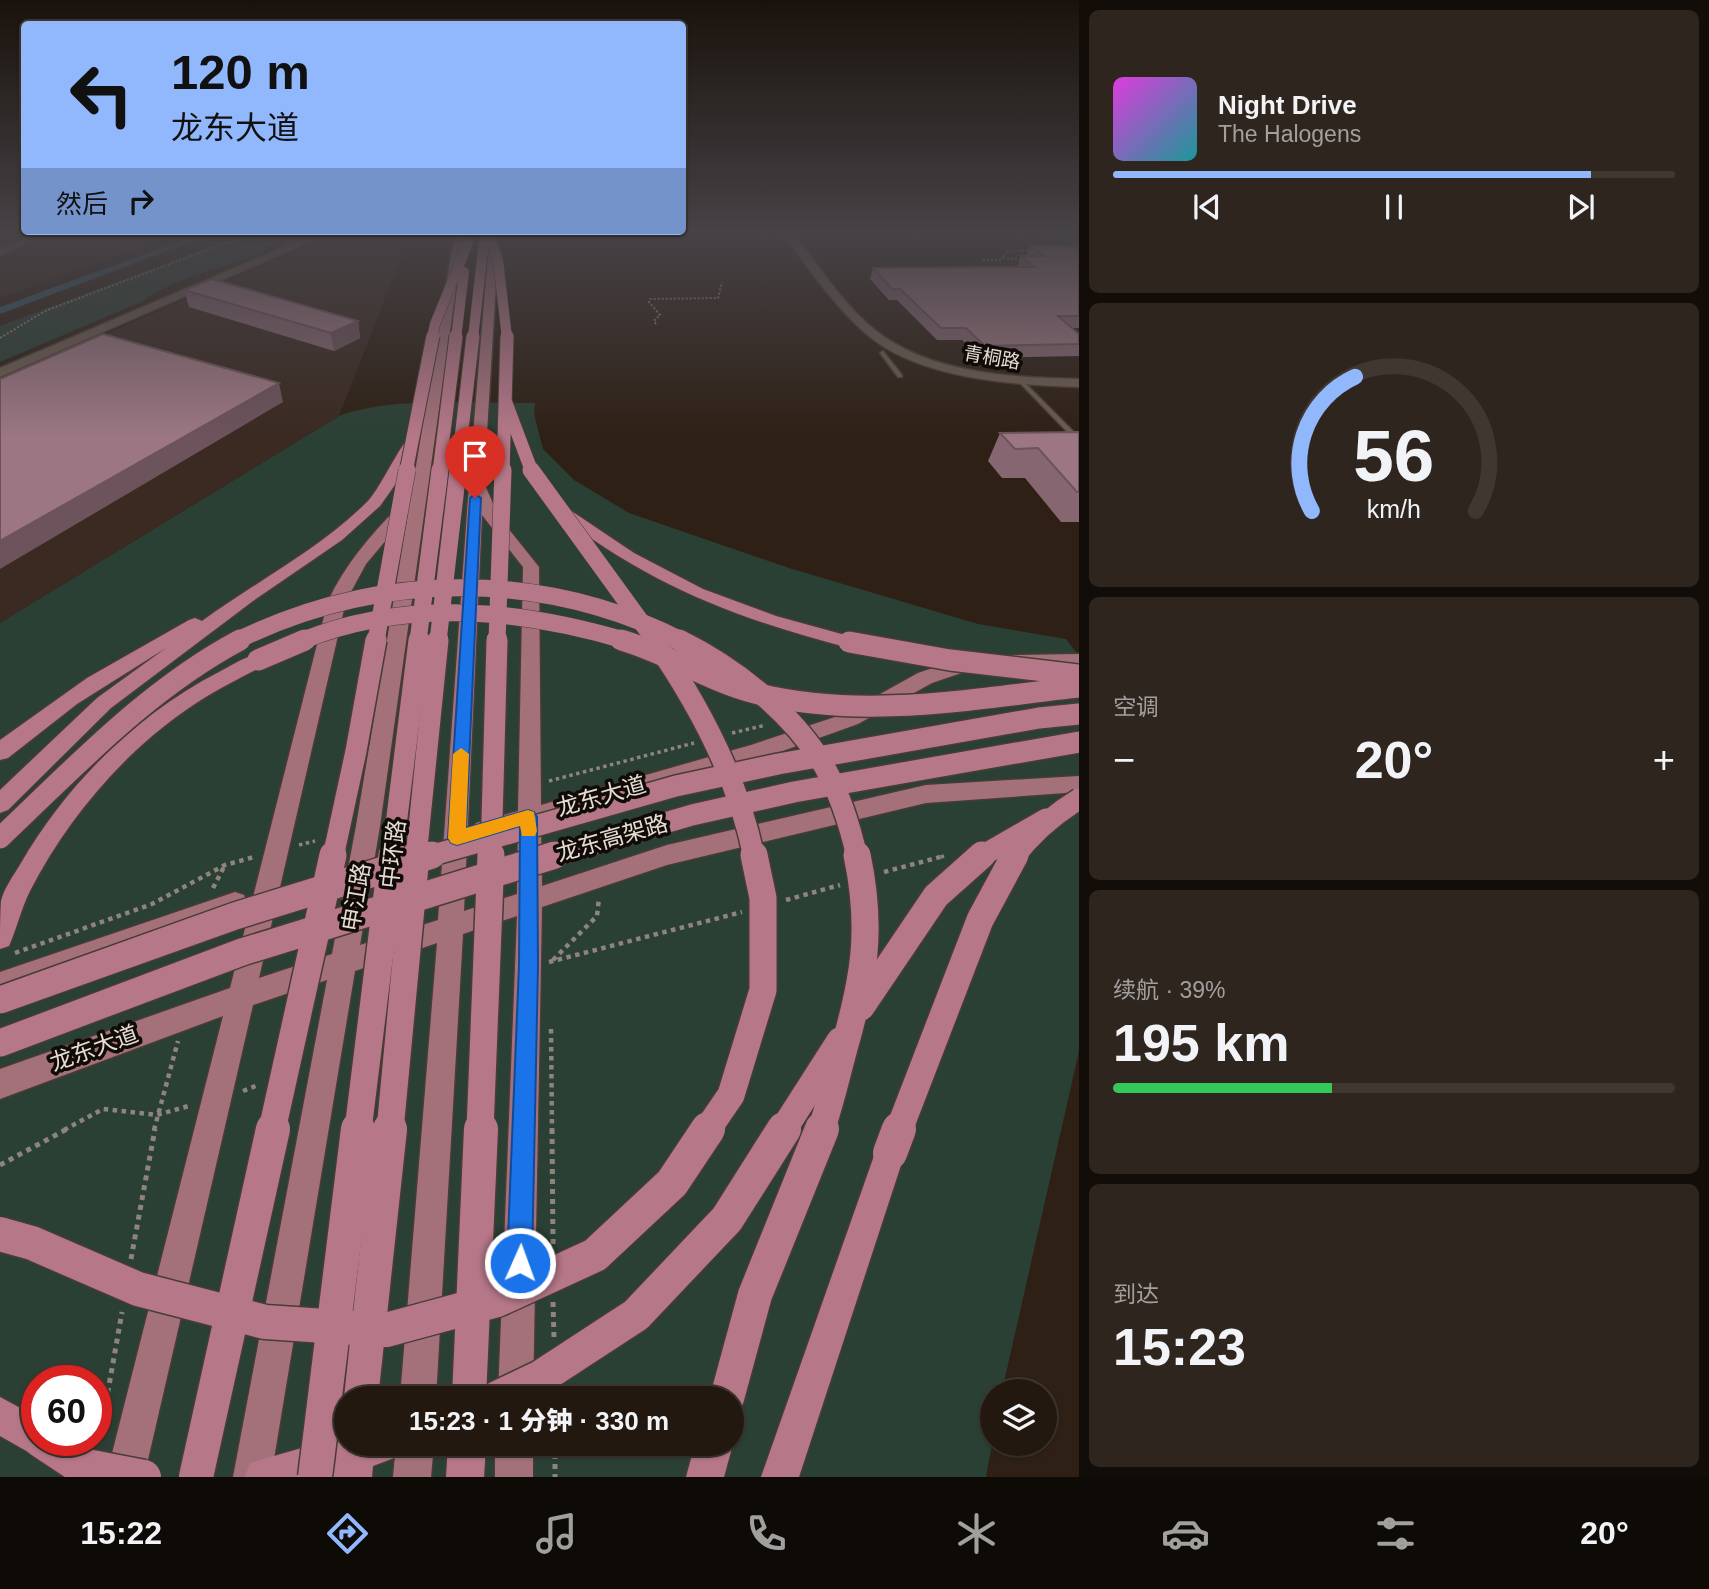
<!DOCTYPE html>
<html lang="zh">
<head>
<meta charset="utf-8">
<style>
	:root { --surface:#221810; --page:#2e251e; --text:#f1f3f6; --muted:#a2a09f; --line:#3f3730; --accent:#91b8fd }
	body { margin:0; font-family:Helvetica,"Noto Sans SC",sans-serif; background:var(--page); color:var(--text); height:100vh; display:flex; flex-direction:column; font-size:26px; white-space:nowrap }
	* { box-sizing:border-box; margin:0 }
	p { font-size:23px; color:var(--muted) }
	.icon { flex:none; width:38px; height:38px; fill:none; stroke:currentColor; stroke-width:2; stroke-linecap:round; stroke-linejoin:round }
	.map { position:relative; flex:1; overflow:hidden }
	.side { display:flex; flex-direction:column; gap:10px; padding:10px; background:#130d09; width:630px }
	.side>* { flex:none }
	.top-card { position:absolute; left:21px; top:21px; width:665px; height:214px; border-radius:7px; box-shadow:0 2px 5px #0004,0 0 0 2px var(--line); background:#91b8fd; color:#111; overflow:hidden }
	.controls { position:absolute; left:980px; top:1379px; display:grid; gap:14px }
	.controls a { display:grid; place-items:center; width:77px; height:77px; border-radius:50%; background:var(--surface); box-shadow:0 2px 5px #0004,0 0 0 2px var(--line); font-size:35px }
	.speed { position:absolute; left:21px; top:1365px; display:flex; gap:14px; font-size:35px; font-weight:700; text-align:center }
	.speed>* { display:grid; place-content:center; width:91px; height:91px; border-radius:50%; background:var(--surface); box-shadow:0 2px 5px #0004,0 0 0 2px var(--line); line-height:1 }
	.speed .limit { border:10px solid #d22; background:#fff; color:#111 }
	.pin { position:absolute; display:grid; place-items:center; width:60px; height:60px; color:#fff; margin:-72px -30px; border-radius:50% 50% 50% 0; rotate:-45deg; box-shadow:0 0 7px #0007 }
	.pin .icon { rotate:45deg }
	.me { position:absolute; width:77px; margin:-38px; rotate:2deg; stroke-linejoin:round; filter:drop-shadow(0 0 5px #0008) }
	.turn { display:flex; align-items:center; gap:24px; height:147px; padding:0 35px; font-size:32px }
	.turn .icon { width:91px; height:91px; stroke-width:2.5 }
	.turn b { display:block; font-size:49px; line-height:60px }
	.then { display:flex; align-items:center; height:66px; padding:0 35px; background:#0003; gap:14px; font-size:26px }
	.big { font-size:52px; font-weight:800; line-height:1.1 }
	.side .widget { flex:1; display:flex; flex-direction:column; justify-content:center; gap:10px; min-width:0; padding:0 24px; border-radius:10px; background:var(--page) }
	.side .dial { align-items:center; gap:0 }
	.dial svg { height:182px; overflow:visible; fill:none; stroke:var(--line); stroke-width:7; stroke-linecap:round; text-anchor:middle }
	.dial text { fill:var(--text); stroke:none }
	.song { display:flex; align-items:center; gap:21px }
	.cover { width:84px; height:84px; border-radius:10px; background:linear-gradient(135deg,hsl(300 70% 55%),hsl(180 70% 35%)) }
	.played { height:7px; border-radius:4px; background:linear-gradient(90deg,var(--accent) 85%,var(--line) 85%) }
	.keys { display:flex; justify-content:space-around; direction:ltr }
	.heat { display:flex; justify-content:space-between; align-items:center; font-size:38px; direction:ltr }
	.charge { height:10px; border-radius:5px; background:linear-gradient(90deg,#34c759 39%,var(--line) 0) }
	.trip { position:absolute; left:334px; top:1386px; width:410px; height:70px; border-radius:35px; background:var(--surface); box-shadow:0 2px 5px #0004,0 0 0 2px var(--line); font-weight:800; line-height:70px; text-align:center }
	.dock { display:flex; height:112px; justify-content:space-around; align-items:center; background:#0e0a06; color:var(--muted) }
	.dock .icon { width:49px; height:49px }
	.dock .on { color:var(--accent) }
	.dock b { font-size:32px; color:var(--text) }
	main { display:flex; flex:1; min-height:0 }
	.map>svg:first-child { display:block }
</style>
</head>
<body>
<main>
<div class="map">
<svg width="1079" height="1477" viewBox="0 0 1079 1477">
	<rect width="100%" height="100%" fill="#2e2015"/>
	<g fill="#3a2a21">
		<path d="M0 232H183L0 298Z"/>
		<path d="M308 246 403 252 339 416 0 623V380Z"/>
	</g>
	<g fill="#2b4035" fill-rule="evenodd">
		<path d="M243 234 270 240 273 243C260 261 222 265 202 273 181 280 159 289 141 302L0 362V326Z"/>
		<path d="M535 403 534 414 543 449 574 480 629 513 789 568 978 624 1066 639 1079 656V1051L1002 1391H992V1444L986 1477H0V623L339 416C391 396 477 404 535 403ZM37 1381H96V1440H37ZM346 1398H732V1444H346Z"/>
	</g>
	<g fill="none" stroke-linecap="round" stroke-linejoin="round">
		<g fill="#335767" fill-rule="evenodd">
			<path d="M205 232H218L0 314V307Z"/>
			<path d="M1039 232H1052L1079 242V248Z"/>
		</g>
		<defs>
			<g id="service">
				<path d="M883 351 902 375V377H898L880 353Z"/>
				<path d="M1021 379 1079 437V443L1077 442 1019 382 1018 381Z"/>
			</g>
			<g id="minor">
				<path d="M38 232H50L0 256V249Z"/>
				<path d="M256 232H274L310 241 305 244Z"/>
				<path d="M783 232H792C818 264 842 304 875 330 930 374 1011 377 1079 379V387C1012 385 916 379 864 332 833 304 806 266 783 232Z"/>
			</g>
			<path id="tertiary" d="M319 232H332L0 377V368Z"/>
			<g id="primary">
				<path d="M455 232H464L380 826 360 945 438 920 470 470 490 232H499L484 483 499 517 539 567 541 805 751 745 844 714 918 673 968 656H982L985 661 982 666 932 683 858 724 763 758 541 823 542 886 667 845 926 785 1079 776V792L926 803 667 865 542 907 533 1398H499L498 1396 517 916 463 934 436 1398H400L437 943 355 971 271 1477H233L327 980 253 1005 144 1477H106L223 1016 0 1099V1069L230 988 328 601C346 563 372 533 402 503L410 502ZM408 514 356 826 332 954 259 978 346 601 366 564ZM482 515 523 567 518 811 476 823 472 830 476 837 484 839 518 829 517 894 464 911Z"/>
				<path d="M1079 654V666L1015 667 1008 666 1005 661 1008 656 1015 655Z"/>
				<path d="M235 892 244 895 247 903 244 911 0 996V972Z"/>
				<path d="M396 1444H434L431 1477H393Z"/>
				<rect x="495" y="1444" width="38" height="33"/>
			</g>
			<g id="trunk">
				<path d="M412 436 419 440 402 475 380 506 342 540 253 601 111 708 8 810 0 813V790L97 698 166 648 77 704 8 758 0 760V740L87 678 189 620 195 618 202 621C257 581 320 549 368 501 380 489 403 438 412 436Z"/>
				<path d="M561 504 634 553 703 589 776 616 856 638 858 642 856 646 849 648C735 618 649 585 555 512L553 509 555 506Z"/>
				<path d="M258 654 265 655 268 660 265 665C238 679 211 692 186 710 121 755 66 821 30 891 21 909 17 928 9 946L0 949C0 935 0 915 1 901 4 888 14 875 21 863 67 784 137 714 219 672 232 665 244 657 258 654Z"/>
				<path d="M890 1138 901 1142 905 1153 799 1477H761L875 1153 879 1142Z"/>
				<path d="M0 1397 37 1417V1440H55L50 1451 37 1457 0 1436Z"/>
				<path d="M346 1429V1444H403L397 1457 373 1466 372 1477H245L250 1463 340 1437Z"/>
				<path d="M732 1441 733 1444 724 1477H686L695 1444H732Z"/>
				<path d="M448 1444H486L484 1477H446Z"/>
			</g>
		</defs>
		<use href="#service" stroke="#483c34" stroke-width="3"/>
		<use href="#minor" stroke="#483c34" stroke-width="3"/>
		<use href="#tertiary" stroke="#483c34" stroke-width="3"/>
		<use href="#primary" stroke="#483c34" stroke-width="3"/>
		<use href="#trunk" stroke="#483c34" stroke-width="3"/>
		<g stroke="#8f847b" stroke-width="2" stroke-dasharray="2 2" stroke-linecap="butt">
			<path d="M915 232 920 236"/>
			<path d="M1003 258 1023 260"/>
			<path d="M983 260H1001L1006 252 1032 250"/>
			<path d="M656 324 654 321 660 315 649 302 650 299 718 298 722 282"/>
			<path d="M0 338 45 311 247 235"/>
		</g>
		<g stroke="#8f847b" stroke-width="3.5" stroke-dasharray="3.5 3.5" stroke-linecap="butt">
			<path d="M732 733 766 725"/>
			<path d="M549 781 694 743"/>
			<path d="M299 845 315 841"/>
			<path d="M941 857 944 856"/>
		</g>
		<g stroke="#8f847b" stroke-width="4.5" stroke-dasharray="4.5 4.5" stroke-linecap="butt">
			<path d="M884 872 944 856"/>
			<path d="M213 888 224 867"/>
			<path d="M786 900 840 885"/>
			<path d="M15 953 152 904 225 865 254 857"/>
			<path d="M553 960 597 916 599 898"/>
			<path d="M549 962 742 912"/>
			<path d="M551 1029 552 1130"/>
			<path d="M243 1091 258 1085"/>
			<path d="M64 1130 103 1109 157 1115 192 1105"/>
			<path d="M154 1130 178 1041"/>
		</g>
		<g stroke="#8f847b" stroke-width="5" stroke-dasharray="5 5" stroke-linecap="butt">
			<path d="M552 1129 553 1246"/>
			<path d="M0 1165 67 1129"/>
			<path d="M131 1259 155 1129"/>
			<path d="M553 1302 554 1337"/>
			<path d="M99 1442 122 1312"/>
			<path d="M555 1444V1477"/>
		</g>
		<use href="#service" fill="#6d5c50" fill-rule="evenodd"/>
		<use href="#minor" fill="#6d5c50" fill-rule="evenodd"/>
		<use href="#tertiary" fill="#6d5c50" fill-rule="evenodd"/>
		<use href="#primary" fill="#a4717b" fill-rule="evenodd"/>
		<use href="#trunk" fill="#b67889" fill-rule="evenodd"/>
		<defs>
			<g id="trunk-bridge-far5">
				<path d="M488 234 498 260 507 338"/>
				<path d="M432 338 435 324 468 243"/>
				<path d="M456 338 464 272"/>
				<path d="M473 338 485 232"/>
			</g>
			<g id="trunk-bridge-far4">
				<path d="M506 403 532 472"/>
				<path d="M406 472 433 336"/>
				<path d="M439 472 456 336"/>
				<path d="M457 472 473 336"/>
				<path d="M503 472 507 336"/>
			</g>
			<g id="trunk-bridge-far3">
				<path d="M531 470 655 641"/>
				<path d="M236 641C379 571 541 569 683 641"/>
				<path d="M301 641C407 598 519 609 627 641"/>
				<path d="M376 641 407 470"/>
				<path d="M418 641 440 470"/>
				<path d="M438 641 458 470"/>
				<path d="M497 641 503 470"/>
			</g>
			<g id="trunk-bridge-far2">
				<path d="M621 640C667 653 708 681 755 693 861 720 972 699 1079 687"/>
				<path d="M654 640C699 705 738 778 754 857"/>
				<path d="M679 640C734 667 792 712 824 766 840 794 850 826 857 857"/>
				<path d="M849 642 950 660 1079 675"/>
				<path d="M258 660 305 640"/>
				<path d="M0 838C75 767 148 689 240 640"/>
				<path d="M333 857 356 751 376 640"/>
				<path d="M392 857 419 640"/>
				<path d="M416 857 438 640"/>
				<path d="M426 857 676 786 778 764 1039 718 1079 714"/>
				<path d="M491 857 497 640"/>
				<path d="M549 857 692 815 794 792 1079 742"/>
				<path d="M980 857 1046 819"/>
				<path d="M1014 857C1033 832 1053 815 1079 799"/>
			</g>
			<g id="trunk-bridge-far1">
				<path d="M0 1000 235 916 432 855"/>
				<path d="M861 1007 936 896 982 855"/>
				<path d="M0 1043 242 952 555 855"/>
				<path d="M272 1130 333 855"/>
				<path d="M358 1130 392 855"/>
				<path d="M390 1130 416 855"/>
				<path d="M480 1130 491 855"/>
				<path d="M707 1130 731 1095 763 990V898L754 855"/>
				<path d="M783 1130 840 1041"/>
				<path d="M821 1130C830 1105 836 1078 843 1052 864 979 873 930 857 855"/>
				<path d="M899 1130 980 920 1015 855"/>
			</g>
			<g id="trunk-bridge">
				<path d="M890 1153 899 1129"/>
				<path d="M0 1234 32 1243 138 1289 265 1322 386 1330 497 1300 595 1255 672 1183 708 1129"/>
				<path d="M361 1398 390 1129"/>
				<path d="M469 1398 481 1129"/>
				<path d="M497 1398 541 1377 636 1315 727 1219 784 1129"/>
				<path d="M727 1398 755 1295 822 1129"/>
				<path d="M40 1440 76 1464 144 1477"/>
				<path d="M196 1477 273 1129"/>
				<path d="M315 1477 358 1129"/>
			</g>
		</defs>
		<use href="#trunk-bridge-far5" stroke="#483c34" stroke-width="11" stroke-linecap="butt"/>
		<use href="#trunk-bridge-far4" stroke="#483c34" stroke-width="15" stroke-linecap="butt"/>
		<use href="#trunk-bridge-far3" stroke="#483c34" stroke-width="18" stroke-linecap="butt"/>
		<use href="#trunk-bridge-far2" stroke="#483c34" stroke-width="24" stroke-linecap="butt"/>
		<use href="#trunk-bridge-far1" stroke="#483c34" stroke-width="30" stroke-linecap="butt"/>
		<use href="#trunk-bridge" stroke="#483c34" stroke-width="37" stroke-linecap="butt"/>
		<use href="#trunk-bridge-far5" stroke="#b67889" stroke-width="10"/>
		<use href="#trunk-bridge-far4" stroke="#b67889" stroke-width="13"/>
		<use href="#trunk-bridge-far3" stroke="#b67889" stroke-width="17"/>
		<use href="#trunk-bridge-far2" stroke="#b67889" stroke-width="21"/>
		<use href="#trunk-bridge-far1" stroke="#b67889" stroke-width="27"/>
		<use href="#trunk-bridge" stroke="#b67889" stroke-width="34"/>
	</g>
	<g fill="#866671">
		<path d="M833 232H917L835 234Z"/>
		<path d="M1030 245 1079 248V328H1071L1079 334V356L980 358 962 340H937L897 300H889L870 279 873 268 1017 266 1021 256H1026Z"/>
		<path d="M184 290 358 321 360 338 334 351 189 307Z"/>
		<path d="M1079 432V522H1061L1025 478H1002L988 461 1000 433Z"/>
	</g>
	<g fill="#6d535c">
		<path d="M358 321 360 338 334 351 331 333Z"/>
		<path d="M279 383 283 402 0 569V541Z"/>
	</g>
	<g fill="#9c7783" stroke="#6d535c" stroke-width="2">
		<path d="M1030 245 1077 246 1079 248V316H1058L1079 334V344L985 346 966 328H941L900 289H892L873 268 1034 267 1021 256H1044Z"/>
		<path d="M212 279 358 321 331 333 184 290Z"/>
		<path d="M103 334 279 383 0 541V379Z"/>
		<path d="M1079 432V492H1077L1038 448 1015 449 1000 433Z"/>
	</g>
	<linearGradient id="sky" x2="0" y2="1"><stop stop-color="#19120c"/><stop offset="0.53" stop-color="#464246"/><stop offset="1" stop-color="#464246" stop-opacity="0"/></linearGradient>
	<rect width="1079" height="439" fill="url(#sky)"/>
	<path fill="#1a73e8" stroke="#114b97" stroke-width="2" d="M475 494 481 498 466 828 528 810 534 812 537 817 538 965 532 1263 529 1272 520 1276 511 1272 507 1263 519 965 520 826 457 845 451 843 448 838 470 498Z"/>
	<path fill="#f59e0b" d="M461 748 469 754 466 828 528 810 534 812 537 831 535 836H522L520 826 457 845 451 843 448 838 453 754Z"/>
	<g text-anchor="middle" stroke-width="7" stroke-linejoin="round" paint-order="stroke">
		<g font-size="19" fill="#e5dcd4" stroke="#110b07">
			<text transform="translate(992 357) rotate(10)" y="7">青桐路</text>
		</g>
		<g font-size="23" fill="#e5dcd4" stroke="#110b07">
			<text transform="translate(601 796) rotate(-16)" y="8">龙东大道</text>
			<text transform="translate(612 838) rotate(-16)" y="8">龙东高架路</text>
			<text transform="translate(393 854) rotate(-83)" y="8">中环路</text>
			<text transform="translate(356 897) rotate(-80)" y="8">申江路</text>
			<text transform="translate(94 1048) rotate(-20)" y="8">龙东大道</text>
		</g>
	</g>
</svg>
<div class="controls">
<a><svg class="icon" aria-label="layers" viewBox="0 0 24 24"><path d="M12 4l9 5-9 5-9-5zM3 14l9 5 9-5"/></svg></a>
</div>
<div class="speed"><div class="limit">60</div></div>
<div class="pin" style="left:475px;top:498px;background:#d93025"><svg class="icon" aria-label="arrive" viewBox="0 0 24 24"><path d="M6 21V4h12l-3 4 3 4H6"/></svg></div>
<svg class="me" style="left:520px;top:1263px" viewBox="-20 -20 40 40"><circle r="17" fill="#1a73e8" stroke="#fff" stroke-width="3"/><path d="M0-11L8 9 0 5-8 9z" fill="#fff"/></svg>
<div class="trip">15:23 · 1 分钟 · 330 m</div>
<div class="top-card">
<div class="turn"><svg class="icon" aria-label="left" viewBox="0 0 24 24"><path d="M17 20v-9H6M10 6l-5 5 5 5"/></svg><div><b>120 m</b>龙东大道</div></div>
<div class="then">然后<svg class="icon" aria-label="right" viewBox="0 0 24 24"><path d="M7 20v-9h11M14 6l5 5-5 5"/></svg></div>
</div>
</div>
<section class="side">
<div class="widget">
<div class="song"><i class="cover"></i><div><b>Night Drive</b><p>The Halogens</p></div></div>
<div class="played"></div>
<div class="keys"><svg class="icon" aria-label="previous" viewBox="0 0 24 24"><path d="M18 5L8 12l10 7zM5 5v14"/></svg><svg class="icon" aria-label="pause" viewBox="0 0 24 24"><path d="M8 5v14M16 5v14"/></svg><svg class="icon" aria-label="next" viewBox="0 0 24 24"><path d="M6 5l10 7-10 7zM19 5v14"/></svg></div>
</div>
<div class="widget dial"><svg viewBox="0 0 100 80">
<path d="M14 69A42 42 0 1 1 86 69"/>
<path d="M14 69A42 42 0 0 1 33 10" stroke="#91b8fd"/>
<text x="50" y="56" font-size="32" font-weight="700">56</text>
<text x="50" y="72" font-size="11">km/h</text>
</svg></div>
<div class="widget"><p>空调</p>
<div class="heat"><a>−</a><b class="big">20°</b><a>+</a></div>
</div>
<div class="widget"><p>续航 · 39%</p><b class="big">195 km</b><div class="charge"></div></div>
<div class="widget"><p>到达</p><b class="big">15:23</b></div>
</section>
</main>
<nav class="dock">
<b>15:22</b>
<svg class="icon on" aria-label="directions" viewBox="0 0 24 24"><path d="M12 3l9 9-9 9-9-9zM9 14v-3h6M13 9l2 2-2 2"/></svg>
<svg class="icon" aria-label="music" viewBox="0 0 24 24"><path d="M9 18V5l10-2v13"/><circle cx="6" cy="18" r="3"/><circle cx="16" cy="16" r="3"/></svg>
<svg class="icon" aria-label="phone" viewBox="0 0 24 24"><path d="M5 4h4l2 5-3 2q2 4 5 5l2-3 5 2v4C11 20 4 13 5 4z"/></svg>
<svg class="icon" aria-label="climate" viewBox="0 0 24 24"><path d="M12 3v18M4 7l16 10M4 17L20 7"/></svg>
<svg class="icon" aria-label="car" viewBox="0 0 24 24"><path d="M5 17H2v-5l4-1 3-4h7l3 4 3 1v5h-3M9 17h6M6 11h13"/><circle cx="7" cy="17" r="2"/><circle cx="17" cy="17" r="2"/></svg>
<svg class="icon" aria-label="filters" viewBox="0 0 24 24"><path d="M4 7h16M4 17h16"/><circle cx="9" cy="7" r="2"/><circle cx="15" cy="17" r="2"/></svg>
<b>20°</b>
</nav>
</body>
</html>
